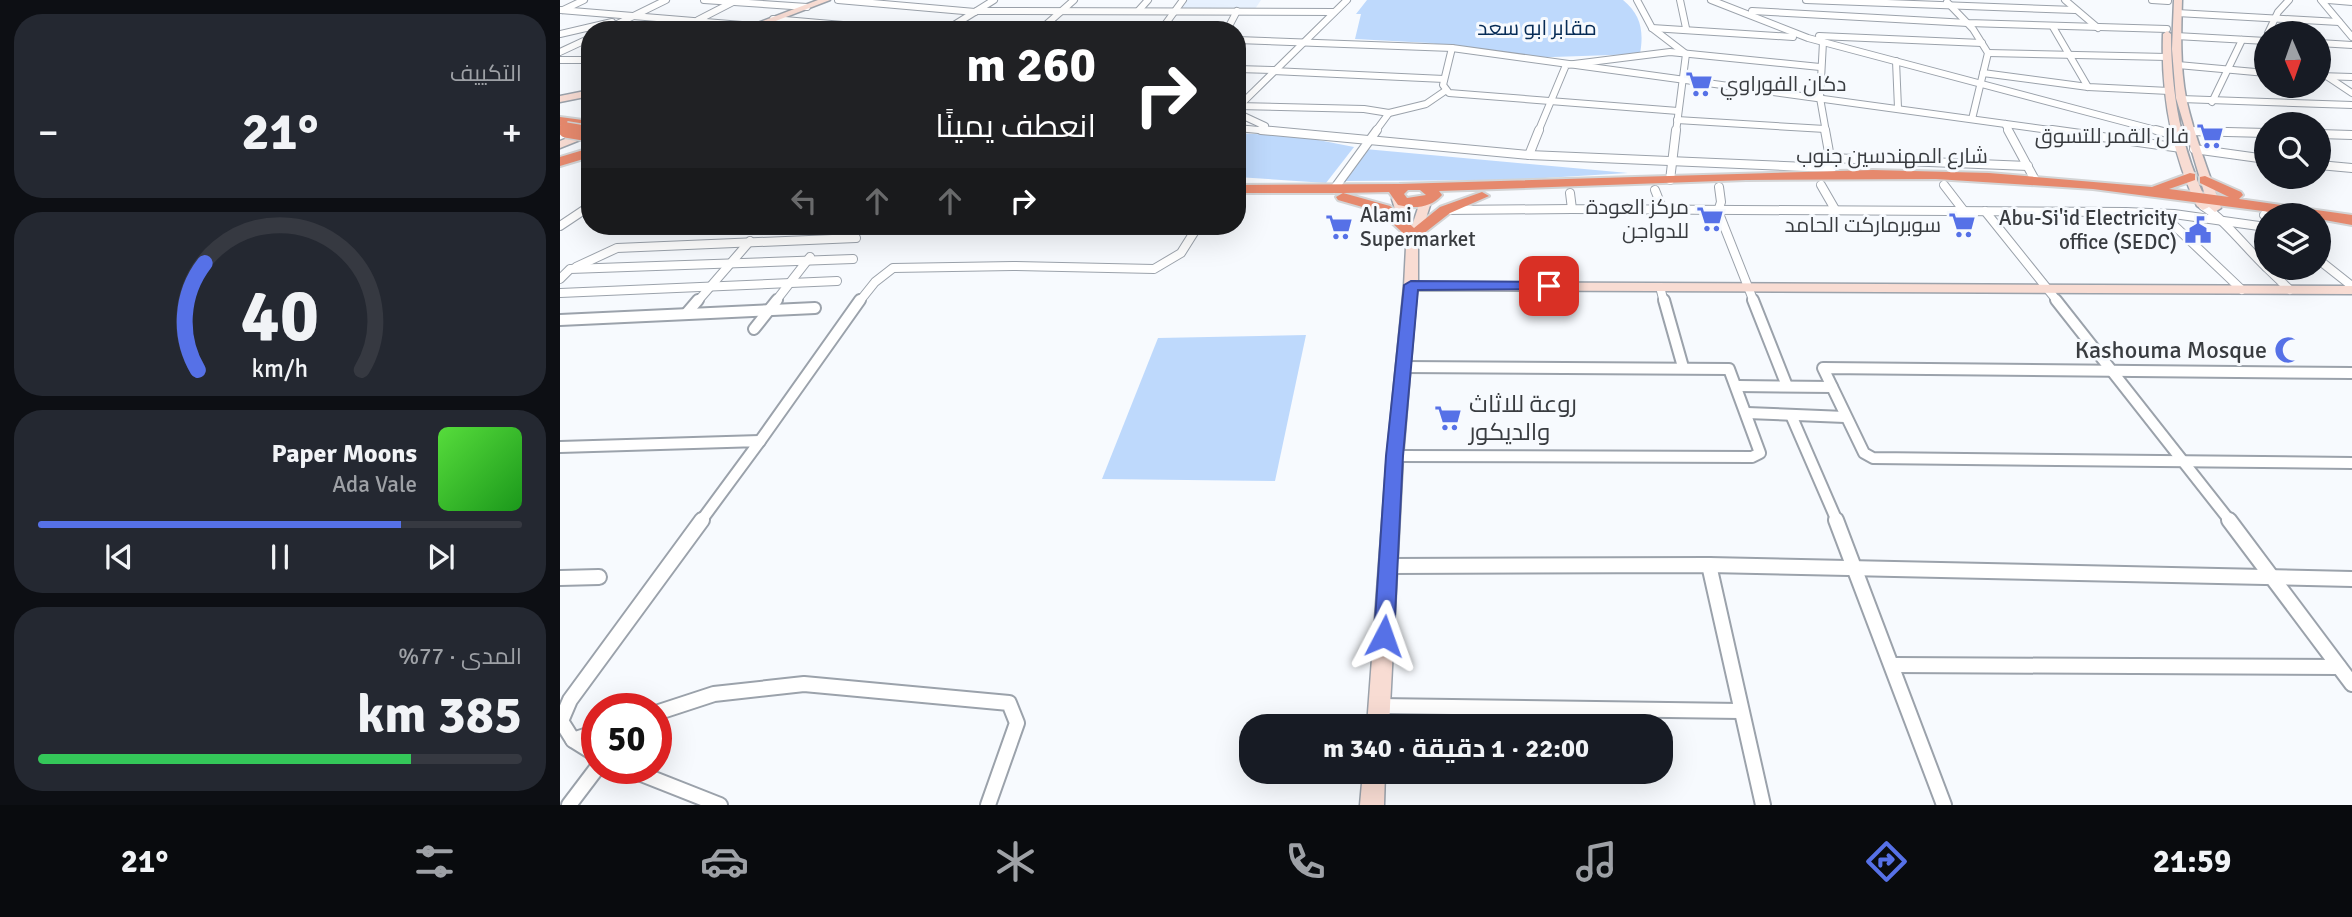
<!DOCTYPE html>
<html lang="ar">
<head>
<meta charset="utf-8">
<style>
	:root { --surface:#171b24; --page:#242831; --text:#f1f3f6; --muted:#9ea1a6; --line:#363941; --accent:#5671e7 }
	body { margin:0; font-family:Signika,Cairo,sans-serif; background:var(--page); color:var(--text); direction:rtl; height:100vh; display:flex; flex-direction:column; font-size:26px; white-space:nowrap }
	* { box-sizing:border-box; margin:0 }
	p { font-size:23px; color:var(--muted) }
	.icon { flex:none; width:38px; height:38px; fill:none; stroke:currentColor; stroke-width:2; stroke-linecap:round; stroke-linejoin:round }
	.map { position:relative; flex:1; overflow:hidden; direction:ltr }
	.sheet { display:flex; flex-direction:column; gap:14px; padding:14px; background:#0d0f14; width:560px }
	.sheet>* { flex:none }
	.hud { position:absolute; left:21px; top:21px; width:665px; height:214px; border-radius:28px; box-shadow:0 7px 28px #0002; direction:rtl; background:#202124; color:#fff; overflow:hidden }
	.needle { width:46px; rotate:178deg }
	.buttons { position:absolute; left:1694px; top:21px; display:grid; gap:14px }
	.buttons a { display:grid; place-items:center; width:77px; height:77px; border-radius:50%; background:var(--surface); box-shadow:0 7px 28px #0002; font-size:35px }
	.speed { position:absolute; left:21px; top:693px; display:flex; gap:14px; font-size:35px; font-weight:700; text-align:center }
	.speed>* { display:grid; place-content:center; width:91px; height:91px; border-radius:50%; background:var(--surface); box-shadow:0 7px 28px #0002; line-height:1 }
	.speed .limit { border:10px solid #d22; background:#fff; color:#111 }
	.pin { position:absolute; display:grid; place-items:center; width:60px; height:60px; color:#fff; margin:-30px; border-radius:14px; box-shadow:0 4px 10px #0006 }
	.me { position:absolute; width:77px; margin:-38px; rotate:4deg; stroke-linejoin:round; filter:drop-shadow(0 0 5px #0008) }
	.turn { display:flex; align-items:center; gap:24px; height:147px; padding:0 35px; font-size:32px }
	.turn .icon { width:91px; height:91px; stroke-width:2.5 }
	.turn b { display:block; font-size:49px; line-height:60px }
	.lanes { display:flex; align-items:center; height:66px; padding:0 35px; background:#0003; justify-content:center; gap:35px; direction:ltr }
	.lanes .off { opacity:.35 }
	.big { font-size:52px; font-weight:700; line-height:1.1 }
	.sheet .card { flex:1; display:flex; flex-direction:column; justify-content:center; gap:10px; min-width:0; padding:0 24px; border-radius:28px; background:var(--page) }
	.sheet .dial { align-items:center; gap:0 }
	.dial svg { height:182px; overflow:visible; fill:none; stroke:var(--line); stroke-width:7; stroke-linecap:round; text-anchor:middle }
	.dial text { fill:var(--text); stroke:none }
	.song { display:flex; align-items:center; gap:21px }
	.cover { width:84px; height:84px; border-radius:10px; background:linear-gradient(135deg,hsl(110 70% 55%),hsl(120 70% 35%)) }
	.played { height:7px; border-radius:4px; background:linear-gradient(90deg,var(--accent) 75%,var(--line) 75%) }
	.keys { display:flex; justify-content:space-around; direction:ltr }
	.heat { display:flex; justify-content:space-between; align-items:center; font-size:38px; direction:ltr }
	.charge { height:10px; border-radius:5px; background:linear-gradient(90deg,#34c759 77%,var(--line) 0) }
	.trip { position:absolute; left:679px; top:714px; width:434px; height:70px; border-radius:28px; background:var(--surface); box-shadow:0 7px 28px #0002; font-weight:700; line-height:70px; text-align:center; direction:rtl }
	.menu { display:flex; height:112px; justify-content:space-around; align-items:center; background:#090b0e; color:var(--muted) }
	.menu .icon { width:49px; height:49px }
	.menu .on { color:var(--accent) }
	.menu b { font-size:32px; color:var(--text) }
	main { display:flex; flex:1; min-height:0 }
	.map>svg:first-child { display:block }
</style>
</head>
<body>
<main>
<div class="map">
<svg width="1792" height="805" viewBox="0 0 1792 805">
	<rect width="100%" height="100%" fill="#f7fafe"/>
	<path fill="#e7f1fe" d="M626 0H701L695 9H621Z"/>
	<g fill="#bed9fc">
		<path d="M807 0H1063C1081 15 1084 31 1080 54L962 58 870 43 795 39 801 14H796Z"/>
		<path d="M677 133 743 137 794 147 766 183 677 177Z"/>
		<path d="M805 149 1068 173 951 180 784 181Z"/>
		<path d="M746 335 715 481 542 479 598 338Z"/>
	</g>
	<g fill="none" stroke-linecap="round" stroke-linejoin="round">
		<defs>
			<g id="street-far3">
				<path d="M144 0 247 7"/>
				<path d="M278 0 415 12"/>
				<path d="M1077 0 1092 28 1126 54 1116 132"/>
				<path d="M1120 0 1126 28"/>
				<path d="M1151 0 1248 38 1603 132"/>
				<path d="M1246 0 1515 10"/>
				<path d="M1505 0 1538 28"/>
				<path d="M1592 0 1608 1"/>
				<path d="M1761 0 1792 37"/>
				<path d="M1768 0 1792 2"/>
				<path d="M1387 2 1413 29 1428 53 1412 119"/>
				<path d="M0 10 194 26"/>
				<path d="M3 10 24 0"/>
				<path d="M579 10 588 0"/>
				<path d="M417 11 774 12"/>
				<path d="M1192 11 1408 23 1607 29"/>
				<path d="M1617 13 1779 22"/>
				<path d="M213 19 341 30"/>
				<path d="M138 20 173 2"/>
				<path d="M1493 27 1528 87"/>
				<path d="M1092 28 1233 37"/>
				<path d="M45 30 106 0"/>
				<path d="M386 30 434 0"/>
				<path d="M480 30 514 0"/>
				<path d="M601 30 623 0"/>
				<path d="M667 30 677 11"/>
				<path d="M1708 33 1718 12 1729 0"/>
				<path d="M0 34 52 22"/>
				<path d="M1259 36 1422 43"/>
				<path d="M1616 36 1706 41"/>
				<path d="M677 40 892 48 1504 132"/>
				<path d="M1263 42 1260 98 1266 132"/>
				<path d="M1759 43 1792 45"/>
				<path d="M892 48 883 85 889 93 1118 111"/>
				<path d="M0 52 30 38"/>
				<path d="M1428 53 1607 57"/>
				<path d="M0 60H30"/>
				<path d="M1336 61 1338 108"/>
				<path d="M1618 65 1706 73"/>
				<path d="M677 69 714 70"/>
				<path d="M713 71 884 79"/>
				<path d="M1423 73 1528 87 1609 91"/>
				<path d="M1759 76 1792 77"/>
				<path d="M1768 77 1792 93"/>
				<path d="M1621 99 1792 105"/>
				<path d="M1652 102 1682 40"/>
				<path d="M677 106 804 109 829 113 815 132"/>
				<path d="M677 108 787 0"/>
				<path d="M677 113 705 126"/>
				<path d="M829 113 866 104 885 91"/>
				<path d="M1117 120 1265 129"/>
				<path d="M1445 124 1449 132"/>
				<path d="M677 128 720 132"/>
				<path d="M1629 131 1667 132"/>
				<path d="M978 132 1006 65 1110 52 1260 67"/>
			</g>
			<g id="street-far2">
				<path d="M701 130 969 155 1272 168"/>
				<path d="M1265 130 1271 163"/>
				<path d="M1448 130 1475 180"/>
				<path d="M1492 130 1621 148"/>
				<path d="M1596 130 1618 136"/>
				<path d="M1629 131 1706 133"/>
				<path d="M1759 134 1792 135"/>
				<path d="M1634 149 1706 159"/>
				<path d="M969 155 979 130"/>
				<path d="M1270 158 1468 166"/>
				<path d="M1759 165 1792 168"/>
				<path d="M1110 180 1116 130"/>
				<path d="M1261 185 1276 211"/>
				<path d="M1384 185 1404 211"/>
				<path d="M1159 187 1161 202 1158 211 1194 302"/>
				<path d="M774 189 817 130"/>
				<path d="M1095 190 1103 210"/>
				<path d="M1010 193 1012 209 1566 212 1614 214 1706 227"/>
				<path d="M1643 206C1664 219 1687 249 1706 267"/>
				<path d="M885 210 1012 209"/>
				<path d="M1425 211 1498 302"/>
				<path d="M1601 213 1682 290"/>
				<path d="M1704 215 1706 217"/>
				<path d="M0 226 30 206"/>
				<path d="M1759 260 1792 286"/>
				<path d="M16 267 57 248 296 238"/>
				<path d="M1707 268 1730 290"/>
				<path d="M0 279 10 269 293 259"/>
				<path d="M1100 287 1104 302"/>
				<path d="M0 293 277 281"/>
				<path d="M137 302 190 241"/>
				<path d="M215 302 250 257"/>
				<path d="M299 302 315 282 333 268 453 266 594 269 621 253 638 226"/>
			</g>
			<g id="street-far1">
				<path d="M1104 300 1123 367"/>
				<path d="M1193 300 1227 386"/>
				<path d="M1496 300 1670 521"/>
				<path d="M126 314 138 300"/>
				<path d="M0 320 255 308"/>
				<path d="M194 329 217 300"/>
				<path d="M1792 373 1263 368 1304 453 1313 458 1792 463"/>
				<path d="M1178 386 1272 387"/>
				<path d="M1187 413 1285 417"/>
				<path d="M1231 415 1277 521"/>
				<path d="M200 441 300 300"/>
				<path d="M0 447 200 441 141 521"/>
				<path d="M835 456 1192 457 1200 453 1169 369 842 367"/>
			</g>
			<g id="street">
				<path d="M1276 520 1384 805"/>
				<path d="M1669 520 1792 684"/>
				<path d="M1149 565 1203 805"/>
				<path d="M829 566 1149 565 1792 579"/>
				<path d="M0 578 39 577"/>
				<path d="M1333 665 1779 667"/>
				<path d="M819 706 1180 711"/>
				<path d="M96 713 154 694 244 684 449 703 457 723 428 805"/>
				<path d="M13 740 37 732"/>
				<path d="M37 755 13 740 1 721 10 700 142 520"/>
				<path d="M66 768 160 805"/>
				<path d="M9 805 37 768"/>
			</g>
			<g id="secondary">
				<path d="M258 0H270L192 30H179Z"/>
				<path d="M1614 0H1622C1621 33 1620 66 1626 98 1634 136 1649 172 1661 208L1655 212 1649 207 1643 210 1637 206C1611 151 1601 94 1603 34L1607 31 1611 34C1611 93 1621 149 1647 202L1616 98 1612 49Z"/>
				<path d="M30 90V96L0 102V96Z"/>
				<path d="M30 129V136L0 148V141Z"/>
				<path d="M838 195 844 199 852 226 861 199 865 198 871 202 858 244V282L1792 286V294L857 290 843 456 829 726H807L827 456 844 286 846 247 832 199Z"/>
				<path d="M803 772H825L824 805H800Z"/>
			</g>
			<g id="highway">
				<path d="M0 117 30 121V129L0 125Z"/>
				<path d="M30 148V157L0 166V157Z"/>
				<path d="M1313 170 1429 173 1592 187 1630 173 1635 174V180L1609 189 1669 197 1640 183V177L1645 176 1681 192 1683 195 1679 199 1792 215V225L1759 219V215H1733L1533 189 1376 179 1186 180 879 191 882 195C871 208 854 209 838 205L829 192 783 193 830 206 854 228 880 207 922 192 929 196 890 213 858 238 843 233 820 212 778 200 776 197 783 193H677V185L839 184ZM848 190H860L866 195 847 198 844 194Z"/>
			</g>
		</defs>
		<use href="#street-far3" stroke="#9ba2ab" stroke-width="8"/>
		<use href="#street-far2" stroke="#9ba2ab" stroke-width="10"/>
		<use href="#street-far1" stroke="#9ba2ab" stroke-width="14"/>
		<use href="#street" stroke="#9ba2ab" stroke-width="18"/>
		<use href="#secondary" stroke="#9ba2ab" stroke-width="3"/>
		<use href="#highway" stroke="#d3d4d5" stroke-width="4"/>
		<use href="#street-far3" stroke="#fff" stroke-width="6"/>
		<use href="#street-far2" stroke="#fff" stroke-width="8"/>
		<use href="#street-far1" stroke="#fff" stroke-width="10"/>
		<use href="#street" stroke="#fff" stroke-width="14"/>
		<use href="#secondary" fill="#f8dcd3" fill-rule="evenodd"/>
		<use href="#highway" fill="#e6896d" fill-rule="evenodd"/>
		<defs>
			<path id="highway-bridge-far1" d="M5 130 17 132"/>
			<path id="highway-bridge" d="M6 130 30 134"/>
		</defs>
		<use href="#highway-bridge-far1" stroke="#d3d4d5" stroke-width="13" stroke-linecap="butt"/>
		<use href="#highway-bridge" stroke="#d3d4d5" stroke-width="18" stroke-linecap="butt"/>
		<use href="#highway-bridge-far1" stroke="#e6896d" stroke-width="11"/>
		<use href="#highway-bridge" stroke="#e6896d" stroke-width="15"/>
	</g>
	<path fill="#5671e7" stroke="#384996" stroke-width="2" d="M989 282 996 286 994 289 858 290 843 456 834 636 831 642H817L814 636 826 456 844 285 851 281Z"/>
	<defs>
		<symbol id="supermarket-bare" viewBox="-9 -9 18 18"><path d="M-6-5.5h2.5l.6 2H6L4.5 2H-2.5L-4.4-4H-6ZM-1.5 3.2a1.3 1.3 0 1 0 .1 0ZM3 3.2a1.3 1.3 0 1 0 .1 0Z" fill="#5671e7" stroke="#f7fafe" stroke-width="2.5" paint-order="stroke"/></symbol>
		<symbol id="civic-bare" viewBox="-9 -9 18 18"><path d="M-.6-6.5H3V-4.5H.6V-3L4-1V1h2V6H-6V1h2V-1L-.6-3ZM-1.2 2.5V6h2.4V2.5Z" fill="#5671e7" stroke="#f7fafe" stroke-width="2.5" paint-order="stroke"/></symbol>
		<symbol id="mosque-bare" viewBox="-9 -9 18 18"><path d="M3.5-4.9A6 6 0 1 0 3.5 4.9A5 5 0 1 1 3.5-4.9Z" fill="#5671e7" stroke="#f7fafe" stroke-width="2.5" paint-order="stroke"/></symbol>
	</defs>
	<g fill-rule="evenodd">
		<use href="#supermarket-bare" x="1120" y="65" width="38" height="38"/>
		<use href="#supermarket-bare" x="1631" y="117" width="38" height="38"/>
		<use href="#supermarket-bare" x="1131" y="200" width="38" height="38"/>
		<use href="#supermarket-bare" x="1383" y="206" width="38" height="38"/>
		<use href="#supermarket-bare" x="760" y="208" width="38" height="38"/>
		<use href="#civic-bare" x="1619" y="211" width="38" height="38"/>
		<use href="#mosque-bare" x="1709" y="331" width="38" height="38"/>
		<use href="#supermarket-bare" x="869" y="399" width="38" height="38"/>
	</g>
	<g text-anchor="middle" stroke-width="6" stroke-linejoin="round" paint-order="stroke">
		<g font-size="21" fill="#072c56" stroke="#f7fafe">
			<text x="977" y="35">مقابر ابو سعد</text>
		</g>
		<g font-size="21" fill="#393c40" stroke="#f7fafe" text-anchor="end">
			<text x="1160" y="91" text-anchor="start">دكان الفوراوي</text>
			<text x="1629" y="143">فال القمر للتسوق</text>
			<text x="1129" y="214">مركز العودة<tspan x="1129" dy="24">للدواجن</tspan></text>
			<text x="800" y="222" text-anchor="start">Alami<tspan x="800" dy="24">Supermarket</tspan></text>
			<text x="1617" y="225">Abu-Si'id Electricity<tspan x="1617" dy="24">office (SEDC)</tspan></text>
			<text x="1381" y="232">سوبرماركت الحامد</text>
		</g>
		<g font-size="21" fill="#393c40" stroke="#f7fafe">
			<text x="1332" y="163">شارع المهندسين جنوب</text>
		</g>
		<g font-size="24" fill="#393c40" stroke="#f7fafe" text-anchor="end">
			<text x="1707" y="358">Kashouma Mosque</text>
			<text x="909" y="412" text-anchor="start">روعة للاثاث<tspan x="909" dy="28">والديكور</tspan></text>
		</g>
	</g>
</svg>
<div class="buttons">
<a><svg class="needle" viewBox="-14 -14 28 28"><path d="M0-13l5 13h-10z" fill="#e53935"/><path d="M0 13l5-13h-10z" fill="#9ea1a6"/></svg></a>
<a><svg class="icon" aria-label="search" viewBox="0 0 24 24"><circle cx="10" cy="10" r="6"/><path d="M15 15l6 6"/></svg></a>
<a><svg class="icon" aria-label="layers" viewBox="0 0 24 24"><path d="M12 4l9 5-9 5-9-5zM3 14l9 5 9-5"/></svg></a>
</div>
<div class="speed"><div class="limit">50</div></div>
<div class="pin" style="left:989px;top:286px;background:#d93025"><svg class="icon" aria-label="arrive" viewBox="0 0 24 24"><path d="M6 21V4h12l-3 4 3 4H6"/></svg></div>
<svg class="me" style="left:824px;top:636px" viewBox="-20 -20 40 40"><path d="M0-17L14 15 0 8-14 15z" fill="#5671e7" stroke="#fff" stroke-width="4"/></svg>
<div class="trip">22:00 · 1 دقيقة · 340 m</div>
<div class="hud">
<div class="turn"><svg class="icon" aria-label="right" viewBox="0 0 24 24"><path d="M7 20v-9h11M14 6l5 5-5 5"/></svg><div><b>260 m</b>انعطف يمينًا</div></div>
<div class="lanes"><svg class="icon off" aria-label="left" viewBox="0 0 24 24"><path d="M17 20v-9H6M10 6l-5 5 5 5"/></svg><svg class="icon off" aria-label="ahead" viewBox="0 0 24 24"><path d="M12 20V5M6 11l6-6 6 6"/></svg><svg class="icon off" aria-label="ahead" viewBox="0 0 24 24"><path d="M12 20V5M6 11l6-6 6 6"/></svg><svg class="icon" aria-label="right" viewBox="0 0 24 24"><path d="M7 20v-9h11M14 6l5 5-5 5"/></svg></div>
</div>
</div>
<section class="sheet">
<div class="card"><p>التكييف</p>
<div class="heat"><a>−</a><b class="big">21°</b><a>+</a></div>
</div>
<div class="card dial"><svg viewBox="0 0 100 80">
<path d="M14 69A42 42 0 1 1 86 69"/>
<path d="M14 69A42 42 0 0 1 17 22" stroke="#5671e7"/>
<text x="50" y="56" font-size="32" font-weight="700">40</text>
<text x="50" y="72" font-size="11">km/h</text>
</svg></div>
<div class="card">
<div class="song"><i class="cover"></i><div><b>Paper Moons</b><p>Ada Vale</p></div></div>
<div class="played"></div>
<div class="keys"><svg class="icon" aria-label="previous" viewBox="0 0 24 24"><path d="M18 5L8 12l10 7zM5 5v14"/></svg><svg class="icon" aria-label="pause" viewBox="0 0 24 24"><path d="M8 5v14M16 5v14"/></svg><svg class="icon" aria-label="next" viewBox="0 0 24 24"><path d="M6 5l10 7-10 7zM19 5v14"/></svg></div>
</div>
<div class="card"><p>المدى · 77%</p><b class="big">385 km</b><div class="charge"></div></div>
</section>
</main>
<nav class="menu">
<b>21:59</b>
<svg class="icon on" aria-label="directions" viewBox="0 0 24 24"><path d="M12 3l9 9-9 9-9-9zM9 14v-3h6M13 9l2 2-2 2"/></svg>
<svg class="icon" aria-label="music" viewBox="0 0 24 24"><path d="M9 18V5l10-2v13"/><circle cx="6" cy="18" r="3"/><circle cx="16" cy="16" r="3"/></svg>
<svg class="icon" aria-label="phone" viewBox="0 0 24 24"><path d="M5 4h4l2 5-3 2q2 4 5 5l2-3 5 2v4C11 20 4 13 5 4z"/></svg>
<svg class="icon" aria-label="climate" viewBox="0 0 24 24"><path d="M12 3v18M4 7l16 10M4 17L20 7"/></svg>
<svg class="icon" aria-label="car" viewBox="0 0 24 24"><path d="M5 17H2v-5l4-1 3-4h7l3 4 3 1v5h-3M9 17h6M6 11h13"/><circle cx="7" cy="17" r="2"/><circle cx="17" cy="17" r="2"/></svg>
<svg class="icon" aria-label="filters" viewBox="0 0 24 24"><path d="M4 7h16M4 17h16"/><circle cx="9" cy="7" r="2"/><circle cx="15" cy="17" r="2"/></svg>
<b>21°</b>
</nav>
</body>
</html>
